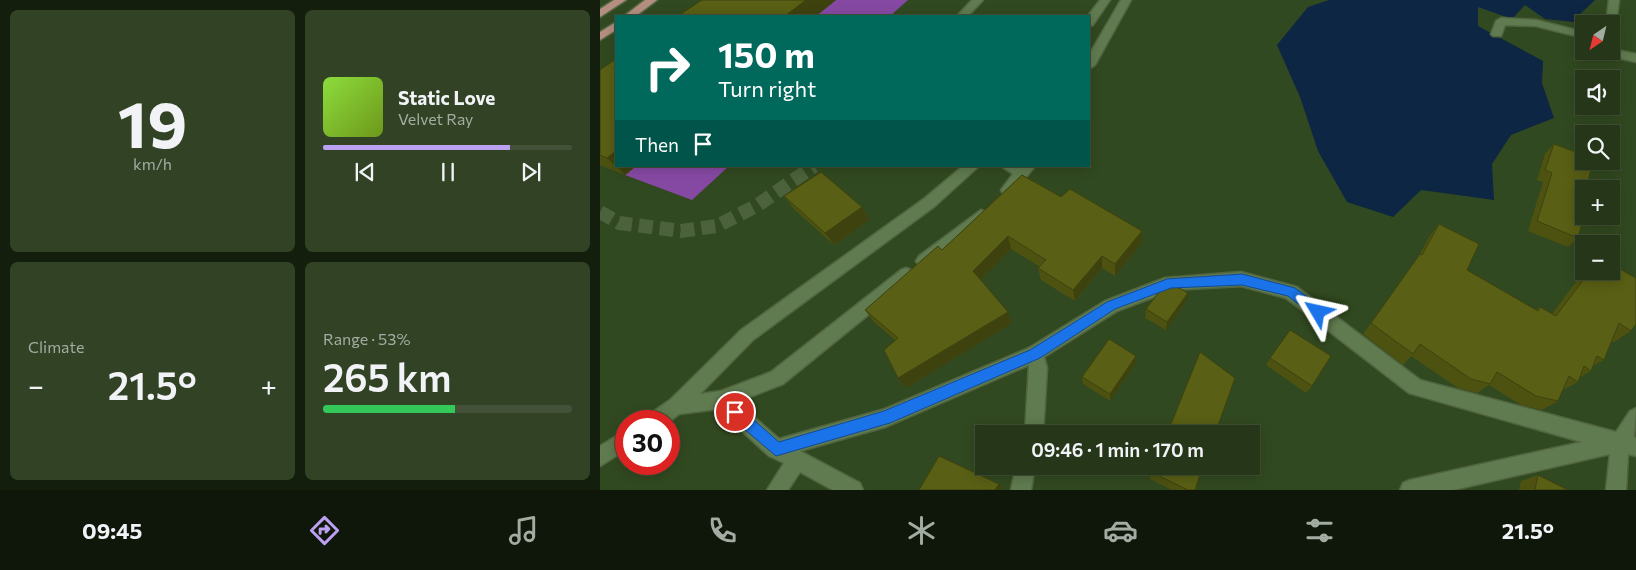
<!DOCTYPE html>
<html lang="en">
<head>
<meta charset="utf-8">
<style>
	:root { --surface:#253718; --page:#314225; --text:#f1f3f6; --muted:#a3aca2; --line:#425137; --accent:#bca0f2 }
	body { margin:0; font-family:Commissioner,sans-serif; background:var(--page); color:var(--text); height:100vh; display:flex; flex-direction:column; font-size:19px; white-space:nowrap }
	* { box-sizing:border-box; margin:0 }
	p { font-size:16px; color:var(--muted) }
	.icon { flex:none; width:28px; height:28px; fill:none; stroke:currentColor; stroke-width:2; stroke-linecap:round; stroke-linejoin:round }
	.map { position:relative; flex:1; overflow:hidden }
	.details { display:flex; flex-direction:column; gap:10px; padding:10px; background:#141e0d; width:600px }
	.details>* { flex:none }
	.banner { position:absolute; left:15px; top:15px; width:475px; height:152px; border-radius:0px; box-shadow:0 2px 12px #0003,0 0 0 1px var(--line); background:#00695c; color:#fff; overflow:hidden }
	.needle { width:32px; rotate:215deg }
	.controls { position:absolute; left:975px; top:15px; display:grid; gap:10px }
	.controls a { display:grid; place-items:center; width:45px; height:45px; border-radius:0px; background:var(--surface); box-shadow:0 2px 12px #0003,0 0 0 1px var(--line); font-size:25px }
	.speed { position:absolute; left:15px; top:410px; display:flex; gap:10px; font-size:25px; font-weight:700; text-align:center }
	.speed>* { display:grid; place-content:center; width:65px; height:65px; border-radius:50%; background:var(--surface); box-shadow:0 2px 12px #0003,0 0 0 1px var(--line); line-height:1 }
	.speed .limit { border:8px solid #d22; background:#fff; color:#111 }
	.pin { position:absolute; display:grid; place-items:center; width:42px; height:42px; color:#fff; margin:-21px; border:2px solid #fff; border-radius:50%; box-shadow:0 1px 5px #0007 }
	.me { position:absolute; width:55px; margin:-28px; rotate:306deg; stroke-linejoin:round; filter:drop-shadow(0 0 4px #0008) }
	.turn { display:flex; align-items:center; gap:18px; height:105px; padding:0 20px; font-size:22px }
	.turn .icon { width:65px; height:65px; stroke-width:2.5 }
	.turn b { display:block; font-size:35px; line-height:42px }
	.then { display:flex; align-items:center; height:48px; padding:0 20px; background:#0003; gap:10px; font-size:19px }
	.big { font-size:38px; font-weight:600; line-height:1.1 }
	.details .widget { flex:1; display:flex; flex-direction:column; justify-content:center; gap:8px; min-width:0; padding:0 18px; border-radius:8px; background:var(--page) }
	.details .dial { align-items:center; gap:0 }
	.dial b { font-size:65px; line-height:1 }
	.song { display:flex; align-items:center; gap:15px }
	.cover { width:60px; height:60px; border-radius:8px; background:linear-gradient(135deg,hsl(90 70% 55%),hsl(80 70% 35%)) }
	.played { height:5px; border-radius:2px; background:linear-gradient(90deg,var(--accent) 75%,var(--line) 75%) }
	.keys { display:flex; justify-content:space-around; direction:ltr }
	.heat { display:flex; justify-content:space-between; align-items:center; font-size:28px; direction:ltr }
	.charge { height:8px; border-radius:4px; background:linear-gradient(90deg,#34c759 53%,var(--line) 0) }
	.details .tiles { flex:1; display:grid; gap:10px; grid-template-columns:repeat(2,1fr) }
	.trip { position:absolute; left:375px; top:425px; width:285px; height:50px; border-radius:0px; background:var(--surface); box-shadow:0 2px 12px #0003,0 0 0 1px var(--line); font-weight:600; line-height:50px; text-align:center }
	.menu { display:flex; height:80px; justify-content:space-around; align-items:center; background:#0f160a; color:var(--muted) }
	.menu .icon { width:35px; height:35px }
	.menu .current { color:var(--accent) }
	.menu b { font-size:22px; color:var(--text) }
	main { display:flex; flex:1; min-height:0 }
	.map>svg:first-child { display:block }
</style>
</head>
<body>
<main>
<section class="details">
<div class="tiles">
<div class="widget dial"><b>19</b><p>km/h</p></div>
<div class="widget">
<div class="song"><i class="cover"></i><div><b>Static Love</b><p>Velvet Ray</p></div></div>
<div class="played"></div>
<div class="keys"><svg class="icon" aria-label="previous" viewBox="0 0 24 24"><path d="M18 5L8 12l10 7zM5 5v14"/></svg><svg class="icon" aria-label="pause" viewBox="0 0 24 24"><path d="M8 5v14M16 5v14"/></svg><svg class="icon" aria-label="next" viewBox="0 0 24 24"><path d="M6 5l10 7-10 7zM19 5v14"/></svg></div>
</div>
<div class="widget"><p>Climate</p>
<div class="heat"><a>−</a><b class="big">21.5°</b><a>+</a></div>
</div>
<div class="widget"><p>Range · 53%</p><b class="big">265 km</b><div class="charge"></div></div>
</div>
</section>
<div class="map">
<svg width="1036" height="490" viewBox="0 0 1036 490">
	<rect width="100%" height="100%" fill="#314920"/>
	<g fill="#8649a3">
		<path d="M236 0H308L290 16H216Z"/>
		<path d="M36 166H129L92 200 25 175Z"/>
	</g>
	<path fill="#0d2644" d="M729 0H995L980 14 993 24 945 19 925 5 912 19 878 7V26L943 61 942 83 954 118 911 135 892 164 894 200 821 190 793 217 747 202 718 151 700 97 677 45 708 7Z"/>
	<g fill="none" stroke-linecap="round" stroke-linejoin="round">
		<path stroke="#4c623c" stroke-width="14" stroke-dasharray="14 7" stroke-linecap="butt" d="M0 212 19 223 81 231 117 226 158 205 214 166"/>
		<defs>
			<g id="minor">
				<path d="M372 0H383L368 16H357Z"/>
				<path d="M500 0H510L493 25 489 26 488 16Z"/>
				<path d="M521 0H531L495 65 489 69V55Z"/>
				<path d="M1009 0H1019L1016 24 1011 27V24H1006Z"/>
				<path d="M901 18 936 20 984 32V38L936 26 905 25 901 36H893L891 34 896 21Z"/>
				<path d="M1011 49 1036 54V62L1001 54 999 51H1011Z"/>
				<path d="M363 166H379L335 206 153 340 100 394 121 391 171 372 301 270 306 268 311 270 314 275 311 280 183 384 137 402 179 439 285 409 429 348 505 301 565 278 641 272 697 287 820 380 1016 432 1030 411 1036 408 1034 437 1036 438V456L1028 454 1026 490H1006L1010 454 853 490H800L803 483 810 480 982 442 809 393 686 298 641 286 572 290 517 311 444 357 447 368 443 434H425L429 365 285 427 200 451 260 483 263 490H233L200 472 188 490H167L184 463 169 456 118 409 79 414 69 422 45 421 48 415 70 400 141 330 325 198Z"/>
				<path d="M401 166H435L413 194H403L401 190 413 174Z"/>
				<path d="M381 210 386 212 388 216 386 220 329 266 324 267 319 266 316 261 319 256Z"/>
				<path d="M26 430V450L0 466V446Z"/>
				<path d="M416 466H435L431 490H411Z"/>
			</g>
			<g id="major">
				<path d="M14 0H26L0 17V9Z"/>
				<path d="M45 0H57L36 16H24Z"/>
				<path d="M16 22V30L0 40V32Z"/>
			</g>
		</defs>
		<use href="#minor" stroke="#516540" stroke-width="3"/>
		<use href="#major" stroke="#516540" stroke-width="3"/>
		<use href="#minor" fill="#607b4f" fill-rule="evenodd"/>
		<use href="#major" fill="#b48e81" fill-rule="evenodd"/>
	</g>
	<g fill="#4d5211">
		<path d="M16 59V166H36L25 175 0 165V70Z"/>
		<path d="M954 144 984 189 978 238 968 247 928 231 943 182 937 180 945 154Z"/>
		<path d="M422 175 542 243 515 276 502 268 475 301 441 280 438 268 440 267 411 249 381 280 408 312 412 323 306 388 298 378 295 340 273 321 265 310 342 250Z"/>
		<path d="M184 196 262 207 269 220 234 245 194 209Z"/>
		<path d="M839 224 867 270 936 310 940 307 952 314 984 271H1011L1031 331 1014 342 1011 341 1004 360 993 366 991 371 980 377 978 382 963 390 958 401 942 410 921 405 889 385 877 393 858 388 811 356 803 365 763 334 819 256 829 237Z"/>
		<path d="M586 301 566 330 545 318 546 309Z"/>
		<path d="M670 358 712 386 706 393 666 365Z"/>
		<path d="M536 363 510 401 483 384 482 377Z"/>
		<path d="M551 472 595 490H572L550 479Z"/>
		<path d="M938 475 968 490H919L921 481Z"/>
	</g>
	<g fill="#3e420e">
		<path d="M206 0H236L216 16H185Z"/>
		<path d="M16 151V166L7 158Z"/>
		<path d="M16 166H36L25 175Z"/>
		<path d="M262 207 269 220 234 245 225 233Z"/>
		<path d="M542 231V243L515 276V264Z"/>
		<path d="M408 236 411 249 378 283 373 271Z"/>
		<path d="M502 256V268L475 301 473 290Z"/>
		<path d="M588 293 586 301 566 330 567 322Z"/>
		<path d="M408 312 412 323 306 388 298 378Z"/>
		<path d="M536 356V363L510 401V394Z"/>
		<path d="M399 484 402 488 401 490H395Z"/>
	</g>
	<g fill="#595f14" stroke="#3e420e">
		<path d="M102 0H206L185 16H78Z"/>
		<path d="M16 59V151L7 158 0 155V70Z"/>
		<path d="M954 144 984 155V161H993L986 189H984V216L978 238 937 221 952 173 945 170Z"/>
		<path d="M221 172 262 207 225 233 184 196Z"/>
		<path d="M422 175 461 197 470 189 542 231 515 264 502 256 473 290 438 268 446 260 408 236 373 271 408 312 298 378 284 350 298 338 265 310 338 246 342 250Z"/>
		<path d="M839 224 879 244 867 270 938 311 940 307 956 316 990 271H1011V264L1036 278V324L1031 331 1019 323 1004 360 997 356 991 371 984 366 978 382 969 376 958 401 936 396 897 372 890 384 871 379 820 344 813 354 771 323 820 254 822 255Z"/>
		<path d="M572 284 588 293 567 322 546 309 562 288Z"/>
		<path d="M690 330 731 356 712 386 670 358Z"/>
		<path d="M509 339 536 356 510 394 482 377Z"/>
		<path d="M600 352 635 378 615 434H567Z"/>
		<path d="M339 456 399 484 395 490H319Z"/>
		<path d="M554 466H603L595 490H588L551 472Z"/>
		<path d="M938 475 968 490H935Z"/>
	</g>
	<path fill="#1a73e8" stroke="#114b97" d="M642 274 695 288 723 308 725 312 723 316H714L688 296 642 285 571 288 515 309 440 358 290 423 176 456 130 417 128 412 130 408 135 406 140 408 179 442 284 411 430 350 507 302 567 279Z"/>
</svg>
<div class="controls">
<a><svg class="needle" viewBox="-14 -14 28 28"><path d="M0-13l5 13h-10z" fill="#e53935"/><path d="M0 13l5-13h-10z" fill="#a3aca2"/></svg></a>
<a><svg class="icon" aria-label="sound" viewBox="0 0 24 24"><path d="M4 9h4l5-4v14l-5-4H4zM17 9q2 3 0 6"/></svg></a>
<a><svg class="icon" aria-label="search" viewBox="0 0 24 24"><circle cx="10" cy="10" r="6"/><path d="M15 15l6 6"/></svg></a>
<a>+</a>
<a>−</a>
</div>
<div class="speed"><div class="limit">30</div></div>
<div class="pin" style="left:135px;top:412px;background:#d93025"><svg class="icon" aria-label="arrive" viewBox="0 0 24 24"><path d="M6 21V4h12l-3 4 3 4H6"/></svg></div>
<svg class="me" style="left:718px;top:312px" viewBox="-20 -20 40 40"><path d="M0-17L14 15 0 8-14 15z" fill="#1a73e8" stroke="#fff" stroke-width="4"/></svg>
<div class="trip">09:46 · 1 min · 170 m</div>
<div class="banner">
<div class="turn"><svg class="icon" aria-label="right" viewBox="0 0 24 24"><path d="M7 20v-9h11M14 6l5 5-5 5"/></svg><div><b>150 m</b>Turn right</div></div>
<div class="then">Then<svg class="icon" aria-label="arrive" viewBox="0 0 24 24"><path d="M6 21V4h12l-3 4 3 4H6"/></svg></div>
</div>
</div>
</main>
<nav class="menu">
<b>09:45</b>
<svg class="icon current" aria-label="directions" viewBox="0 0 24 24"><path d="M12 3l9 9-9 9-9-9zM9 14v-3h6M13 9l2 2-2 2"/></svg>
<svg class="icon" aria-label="music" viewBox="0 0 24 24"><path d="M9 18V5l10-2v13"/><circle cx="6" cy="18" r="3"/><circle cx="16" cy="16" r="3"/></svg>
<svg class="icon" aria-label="phone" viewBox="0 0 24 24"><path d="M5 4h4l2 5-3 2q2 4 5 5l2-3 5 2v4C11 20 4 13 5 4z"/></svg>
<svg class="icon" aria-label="climate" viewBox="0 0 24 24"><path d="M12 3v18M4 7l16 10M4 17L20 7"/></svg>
<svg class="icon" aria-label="car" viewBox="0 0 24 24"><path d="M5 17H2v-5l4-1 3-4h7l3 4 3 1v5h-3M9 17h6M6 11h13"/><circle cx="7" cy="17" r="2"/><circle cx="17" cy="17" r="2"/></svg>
<svg class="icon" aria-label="filters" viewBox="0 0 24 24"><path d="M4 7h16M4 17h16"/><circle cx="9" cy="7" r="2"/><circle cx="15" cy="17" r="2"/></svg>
<b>21.5°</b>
</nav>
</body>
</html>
